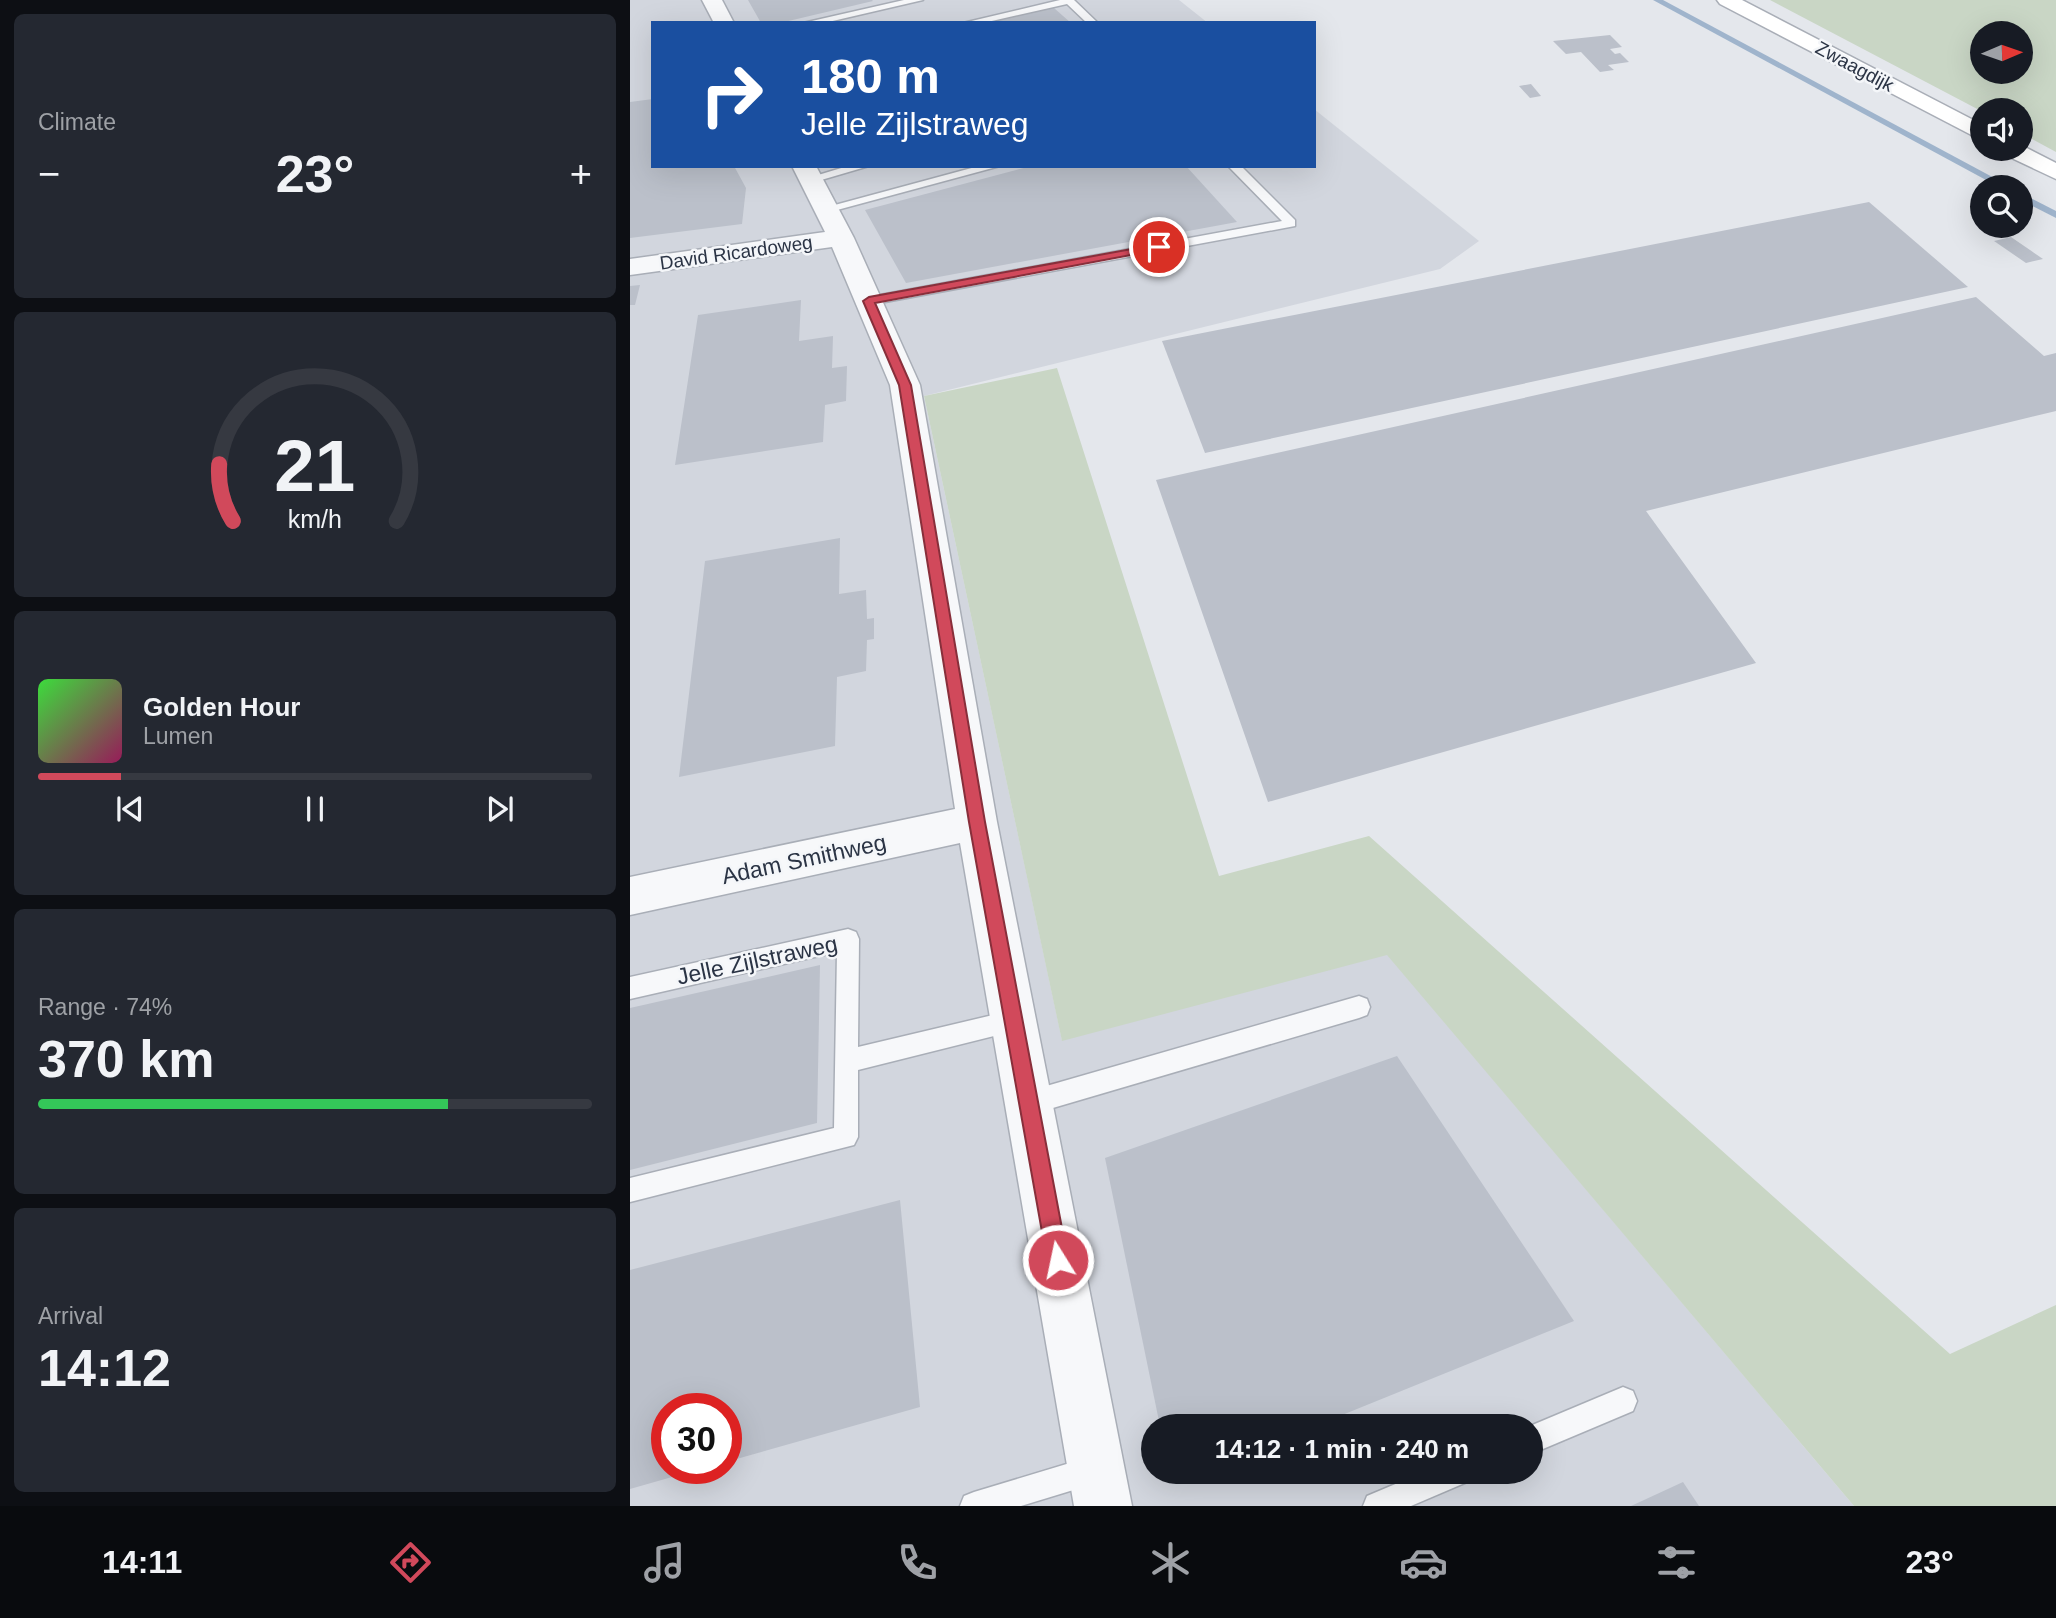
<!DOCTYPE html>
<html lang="en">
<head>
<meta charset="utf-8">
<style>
	:root { --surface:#171b24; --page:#242831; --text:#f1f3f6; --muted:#9ea1a6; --line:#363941; --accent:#d1495b }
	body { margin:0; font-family:Arial,sans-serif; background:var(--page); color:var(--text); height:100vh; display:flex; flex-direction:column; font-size:26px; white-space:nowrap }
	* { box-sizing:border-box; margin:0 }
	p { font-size:23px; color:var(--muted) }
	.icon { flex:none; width:38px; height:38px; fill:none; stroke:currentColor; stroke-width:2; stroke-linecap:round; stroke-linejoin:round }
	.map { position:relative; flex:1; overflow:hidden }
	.details { display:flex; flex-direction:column; gap:14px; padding:14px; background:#0d0f14; width:630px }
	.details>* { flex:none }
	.banner { position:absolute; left:21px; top:21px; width:665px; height:147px; border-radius:0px; box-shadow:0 7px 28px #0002; background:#1a4fa0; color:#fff; overflow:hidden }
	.needle { width:46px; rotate:88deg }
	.controls { position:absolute; left:1340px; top:21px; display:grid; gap:14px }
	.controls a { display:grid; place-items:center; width:63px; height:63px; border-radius:50%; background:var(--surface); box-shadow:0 7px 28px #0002; font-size:35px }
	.speed { position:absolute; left:21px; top:1393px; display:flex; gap:14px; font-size:35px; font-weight:700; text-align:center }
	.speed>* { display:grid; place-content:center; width:91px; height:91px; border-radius:50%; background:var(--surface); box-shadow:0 7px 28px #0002; line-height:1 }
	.speed .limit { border:10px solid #d22; background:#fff; color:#111 }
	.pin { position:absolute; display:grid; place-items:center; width:60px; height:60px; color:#fff; margin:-30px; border:4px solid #fff; border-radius:50%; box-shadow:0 2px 7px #0007 }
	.me { position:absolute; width:77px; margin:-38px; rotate:350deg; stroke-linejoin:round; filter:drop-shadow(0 0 5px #0008) }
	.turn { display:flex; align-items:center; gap:24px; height:147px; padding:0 35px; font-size:32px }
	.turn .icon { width:91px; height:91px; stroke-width:2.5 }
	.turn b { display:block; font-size:49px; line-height:60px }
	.big { font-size:52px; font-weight:600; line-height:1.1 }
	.details .widget { flex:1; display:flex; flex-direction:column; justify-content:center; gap:10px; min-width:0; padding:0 24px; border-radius:10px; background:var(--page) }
	.details .dial { align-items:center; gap:0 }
	.dial svg { height:182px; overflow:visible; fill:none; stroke:var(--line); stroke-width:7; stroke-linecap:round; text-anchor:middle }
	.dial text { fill:var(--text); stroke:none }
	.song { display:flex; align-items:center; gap:21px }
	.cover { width:84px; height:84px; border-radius:10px; background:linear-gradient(135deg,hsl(120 70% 55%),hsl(330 70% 35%)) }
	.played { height:7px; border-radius:4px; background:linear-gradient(90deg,var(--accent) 15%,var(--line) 15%) }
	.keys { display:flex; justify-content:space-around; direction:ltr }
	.heat { display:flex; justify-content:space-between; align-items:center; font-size:38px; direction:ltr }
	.charge { height:10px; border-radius:5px; background:linear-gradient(90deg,#34c759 74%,var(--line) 0) }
	.trip { position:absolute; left:511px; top:1414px; width:402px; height:70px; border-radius:35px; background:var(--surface); box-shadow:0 7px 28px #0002; font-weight:600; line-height:70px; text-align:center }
	.tab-bar { display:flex; height:112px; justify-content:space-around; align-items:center; background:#090b0e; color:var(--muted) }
	.tab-bar .icon { width:49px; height:49px }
	.tab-bar .on { color:var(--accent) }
	.tab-bar b { font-size:32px; color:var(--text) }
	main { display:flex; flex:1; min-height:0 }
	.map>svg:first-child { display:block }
</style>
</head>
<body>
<main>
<section class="details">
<div class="widget"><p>Climate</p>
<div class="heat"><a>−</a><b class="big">23°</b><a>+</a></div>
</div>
<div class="widget dial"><svg viewBox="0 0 100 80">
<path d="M14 69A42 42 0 1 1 86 69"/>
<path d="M14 69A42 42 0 0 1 8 44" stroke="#d1495b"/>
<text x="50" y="56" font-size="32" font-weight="700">21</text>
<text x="50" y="72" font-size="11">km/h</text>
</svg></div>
<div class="widget">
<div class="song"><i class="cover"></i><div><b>Golden Hour</b><p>Lumen</p></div></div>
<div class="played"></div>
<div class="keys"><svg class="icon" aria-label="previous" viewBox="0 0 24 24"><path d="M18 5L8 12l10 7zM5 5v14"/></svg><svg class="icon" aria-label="pause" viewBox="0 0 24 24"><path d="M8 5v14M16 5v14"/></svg><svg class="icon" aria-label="next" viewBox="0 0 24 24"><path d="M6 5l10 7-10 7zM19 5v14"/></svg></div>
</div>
<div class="widget"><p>Range · 74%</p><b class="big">370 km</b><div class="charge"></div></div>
<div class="widget"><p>Arrival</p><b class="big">14:12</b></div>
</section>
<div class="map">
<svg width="1426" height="1506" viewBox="0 0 1426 1506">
	<rect width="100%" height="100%" fill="#e4e7ec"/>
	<path fill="#d2d6de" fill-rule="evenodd" d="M0 0H549L578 23H23V166H684V109L849 241 810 269 294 396 432 1040 757 954 1224 1506H0ZM37 1409H96V1468H37ZM523 1426H901V1472H523Z"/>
	<g fill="#c9d6c5" fill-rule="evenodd">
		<path d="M1140 0H1426V152L1391 133V110L1353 112ZM1353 33H1391V72H1353Z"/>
		<path d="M427 368 589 876 739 836 1320 1354 1426 1305V1506H1224L757 955 432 1041 294 396Z"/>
	</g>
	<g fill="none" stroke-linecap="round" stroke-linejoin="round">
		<g fill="#9fb4cc" fill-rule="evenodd">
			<path d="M1023 0H1033L1381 187H1369Z"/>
			<path d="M1391 193 1426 211V218L1391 200Z"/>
		</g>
	</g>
	<g fill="#bbc0ca">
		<path d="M118 0H242L243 1 150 23H131Z"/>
		<path d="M424 8 441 23H360V22Z"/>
		<path d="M980 35 992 47 980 49 985 54 990 53 999 62 978 65 984 70 970 72 951 52 936 54 923 41Z"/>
		<path d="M901 84 911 96 900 98 889 86Z"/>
		<path d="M23 99V166H104L116 188 112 224 0 238V102Z"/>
		<path d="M401 166H556L607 222 276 283 235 210Z"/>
		<path d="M1239 202 1338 287 575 453 532 341Z"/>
		<path d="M1381 237 1413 259 1396 263 1364 241Z"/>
		<path d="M10 285 5 305H0V286Z"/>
		<path d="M1346 297 1414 356 1426 353V411L1016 511 1126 663 638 802 526 480Z"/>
		<path d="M171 300 169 341 203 336 202 368 217 366 216 401 195 405 193 442 45 465 68 315Z"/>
		<path d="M210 538 209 594 236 590 237 619 244 618V639L237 640 236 671 207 677 205 746 49 777 75 561Z"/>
		<path d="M190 965 187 1123 0 1170V1008Z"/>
		<path d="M767 1056 944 1321 685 1426H530L475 1158Z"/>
		<path d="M270 1200 290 1407 96 1462V1409H37V1468L70 1469 0 1489V1270Z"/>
		<path d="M540 1472H573L542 1484Z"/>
		<path d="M1053 1482 1069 1506H1001Z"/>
	</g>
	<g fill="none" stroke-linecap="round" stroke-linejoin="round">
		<defs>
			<g id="lane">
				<path d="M274 0H293L194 23H173Z"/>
				<path d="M430 0H444L468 23H457L437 4 353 23H333Z"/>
				<path d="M218 166H239L181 183 175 179Z"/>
				<path d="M349 166H370L196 213 190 209Z"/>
				<path d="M598 166H611L665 220V226L239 305 232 301 239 297 652 221Z"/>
				<path d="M218 929 226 932 229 939 228 1047 384 1010 392 1013 395 1021 392 1029 228 1070V1137L224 1145 0 1202V1178L204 1128 207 952 0 999V977Z"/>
				<path d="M729 996 737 999 740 1007 737 1015 729 1018 399 1115 391 1111 387 1103 391 1095 399 1091Z"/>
				<path d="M993 1387 1003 1391 1007 1401 1003 1411 901 1454 900 1426Z"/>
				<path d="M463 1456 473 1460 477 1470 473 1480 463 1484 391 1506H330L334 1496 344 1492Z"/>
				<path d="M794 1472H841L837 1482 781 1506H733L737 1496Z"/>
			</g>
			<g id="street">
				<path d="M72 0H92L104 23H84Z"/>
				<path d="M162 166H186L224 238 290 385 367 822 502 1506H444L330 843 0 915V877L325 809 260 385 202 247 0 275V259L195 232Z"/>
			</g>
			<g id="secondary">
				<path d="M1087 0H1112L1353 125V141L1090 4Z"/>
				<path d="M1391 145 1426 163V179L1373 154 1369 149H1391Z"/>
			</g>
		</defs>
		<use href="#lane" stroke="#a9aeb7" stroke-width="3"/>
		<use href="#street" stroke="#a9aeb7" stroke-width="3"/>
		<use href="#secondary" stroke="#a9aeb7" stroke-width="3"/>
		<use href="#lane" fill="#f7f8fa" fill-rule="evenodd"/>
		<use href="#street" fill="#f7f8fa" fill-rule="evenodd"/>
		<use href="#secondary" fill="#fff" fill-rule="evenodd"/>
	</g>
	<path fill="#d1495b" stroke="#882f3b" stroke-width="2" d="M529 244 533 245V249L245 303 281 385 355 822 438 1260 435 1267 428 1270 420 1267 417 1260 339 822 269 385 233 301 239 297Z"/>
	<g text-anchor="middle" stroke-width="5" stroke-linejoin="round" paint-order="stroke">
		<g font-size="19" fill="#2b3445" stroke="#f4f6f9">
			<text transform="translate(1225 66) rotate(28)" y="7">Zwaagdijk</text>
			<text transform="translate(106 252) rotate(-8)" y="7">David Ricardoweg</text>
		</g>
		<g font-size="23" fill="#2b3445" stroke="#f4f6f9">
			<text transform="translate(174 859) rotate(-12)" y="8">Adam Smithweg</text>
			<text transform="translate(127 960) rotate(-12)" y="8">Jelle Zijlstraweg</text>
		</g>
	</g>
</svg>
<div class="controls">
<a><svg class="needle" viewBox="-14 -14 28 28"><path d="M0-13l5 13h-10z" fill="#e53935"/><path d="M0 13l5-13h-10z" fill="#9ea1a6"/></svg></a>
<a><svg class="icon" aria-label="sound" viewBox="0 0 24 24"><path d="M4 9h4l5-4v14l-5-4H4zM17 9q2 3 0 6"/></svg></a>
<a><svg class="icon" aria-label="search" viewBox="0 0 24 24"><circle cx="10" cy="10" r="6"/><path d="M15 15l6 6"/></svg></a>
</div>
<div class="speed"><div class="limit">30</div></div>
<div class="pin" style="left:529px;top:247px;background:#d93025"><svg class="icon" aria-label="arrive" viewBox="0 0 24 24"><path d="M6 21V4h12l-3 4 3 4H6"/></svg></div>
<svg class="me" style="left:428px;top:1260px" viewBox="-20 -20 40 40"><circle r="17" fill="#d1495b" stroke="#fff" stroke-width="3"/><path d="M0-11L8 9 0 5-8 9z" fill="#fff"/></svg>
<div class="trip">14:12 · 1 min · 240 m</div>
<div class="banner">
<div class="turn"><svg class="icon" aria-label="right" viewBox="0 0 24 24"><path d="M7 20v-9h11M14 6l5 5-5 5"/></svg><div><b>180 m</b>Jelle Zijlstraweg</div></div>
</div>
</div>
</main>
<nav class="tab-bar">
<b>14:11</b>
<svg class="icon on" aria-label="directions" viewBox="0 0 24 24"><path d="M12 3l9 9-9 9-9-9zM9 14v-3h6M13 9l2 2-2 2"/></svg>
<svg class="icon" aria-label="music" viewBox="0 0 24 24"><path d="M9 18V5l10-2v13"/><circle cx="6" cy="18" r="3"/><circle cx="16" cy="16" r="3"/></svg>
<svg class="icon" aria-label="phone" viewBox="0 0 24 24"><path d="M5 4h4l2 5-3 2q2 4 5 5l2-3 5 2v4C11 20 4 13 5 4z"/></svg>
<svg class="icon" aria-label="climate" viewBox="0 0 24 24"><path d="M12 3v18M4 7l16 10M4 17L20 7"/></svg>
<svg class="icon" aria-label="car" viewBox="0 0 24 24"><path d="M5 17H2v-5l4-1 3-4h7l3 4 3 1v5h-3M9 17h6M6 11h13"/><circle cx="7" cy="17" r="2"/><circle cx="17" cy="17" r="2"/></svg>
<svg class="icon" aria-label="filters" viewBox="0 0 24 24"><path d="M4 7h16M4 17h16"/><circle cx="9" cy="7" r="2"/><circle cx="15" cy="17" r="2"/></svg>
<b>23°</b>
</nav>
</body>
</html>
